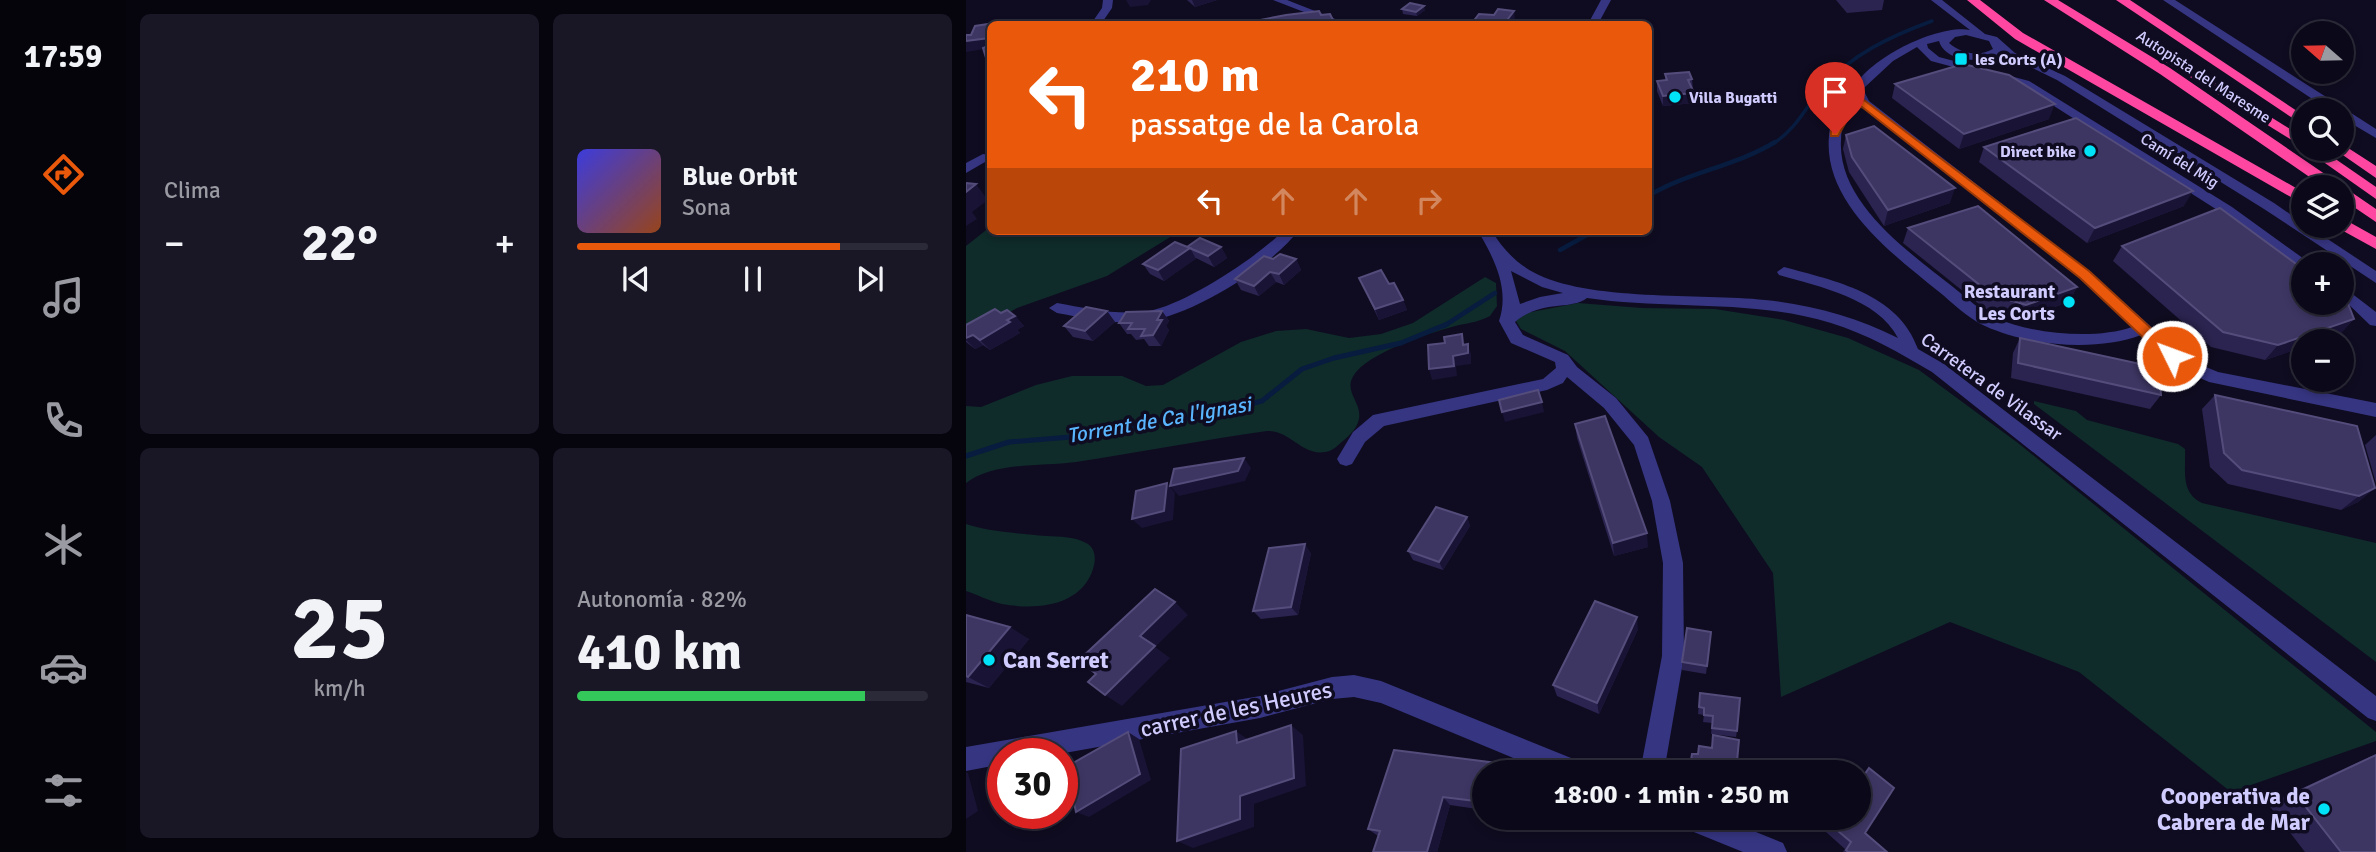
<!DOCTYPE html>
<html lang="es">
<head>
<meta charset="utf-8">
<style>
	:root { --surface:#0b0919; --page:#191726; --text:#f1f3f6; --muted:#9a9aa2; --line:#2b2a38; --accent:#ea580c }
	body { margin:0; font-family:Signika,sans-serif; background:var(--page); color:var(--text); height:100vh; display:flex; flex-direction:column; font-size:26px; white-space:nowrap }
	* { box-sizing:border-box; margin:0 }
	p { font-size:23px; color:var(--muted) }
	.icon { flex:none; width:38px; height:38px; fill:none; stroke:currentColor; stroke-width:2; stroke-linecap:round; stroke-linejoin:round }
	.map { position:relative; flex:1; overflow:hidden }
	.sheet { display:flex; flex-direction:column; gap:14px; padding:14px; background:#06050e; width:840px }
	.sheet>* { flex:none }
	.hud { position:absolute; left:21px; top:21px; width:665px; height:214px; border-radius:10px; box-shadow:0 4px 10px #0003,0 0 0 2px var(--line); background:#ea580c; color:#fff; overflow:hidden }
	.needle { width:46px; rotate:290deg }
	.buttons { position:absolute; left:1325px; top:21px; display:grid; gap:14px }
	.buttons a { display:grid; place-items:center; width:63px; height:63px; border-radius:50%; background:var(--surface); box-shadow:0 4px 10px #0003,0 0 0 2px var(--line); font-size:35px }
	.speed { position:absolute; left:21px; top:738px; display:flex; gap:14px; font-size:35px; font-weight:700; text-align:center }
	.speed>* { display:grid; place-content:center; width:91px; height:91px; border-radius:50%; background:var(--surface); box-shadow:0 4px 10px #0003,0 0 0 2px var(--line); line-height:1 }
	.speed .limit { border:10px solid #d22; background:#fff; color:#111 }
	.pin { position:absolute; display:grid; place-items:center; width:60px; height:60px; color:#fff; margin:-72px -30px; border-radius:50% 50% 50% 0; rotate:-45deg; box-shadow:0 0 7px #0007 }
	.pin .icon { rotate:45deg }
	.me { position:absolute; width:77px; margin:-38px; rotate:312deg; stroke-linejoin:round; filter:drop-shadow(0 0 5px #0008) }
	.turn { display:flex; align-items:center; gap:24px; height:147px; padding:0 28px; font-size:32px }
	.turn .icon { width:91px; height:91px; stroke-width:2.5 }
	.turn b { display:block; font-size:49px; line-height:60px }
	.lanes { display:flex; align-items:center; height:66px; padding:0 28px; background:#0003; justify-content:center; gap:35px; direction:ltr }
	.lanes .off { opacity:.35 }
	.big { font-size:52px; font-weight:700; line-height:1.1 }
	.sheet .widget { flex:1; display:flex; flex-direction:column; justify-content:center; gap:10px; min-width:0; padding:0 24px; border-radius:10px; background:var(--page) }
	.sheet .dial { align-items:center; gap:0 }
	.dial b { font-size:91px; line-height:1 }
	.song { display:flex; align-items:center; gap:21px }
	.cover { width:84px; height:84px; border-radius:10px; background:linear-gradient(135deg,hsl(240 70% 55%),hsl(20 70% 35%)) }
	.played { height:7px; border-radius:4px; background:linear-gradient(90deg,var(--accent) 75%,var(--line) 75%) }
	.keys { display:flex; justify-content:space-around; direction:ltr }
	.heat { display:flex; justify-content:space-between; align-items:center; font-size:38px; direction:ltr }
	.charge { height:10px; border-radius:5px; background:linear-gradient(90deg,#34c759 82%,var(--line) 0) }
	.sheet .tiles { flex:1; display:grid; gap:14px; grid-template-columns:repeat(2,1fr) }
	.trip { position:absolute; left:506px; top:760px; width:399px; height:70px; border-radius:35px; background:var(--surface); box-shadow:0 4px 10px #0003,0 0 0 2px var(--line); font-weight:700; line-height:70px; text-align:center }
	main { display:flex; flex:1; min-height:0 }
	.dock { display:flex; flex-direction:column; width:126px; justify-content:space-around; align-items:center; background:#04040a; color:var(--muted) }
	.dock .icon { width:49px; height:49px }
	.dock .on { color:var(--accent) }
	.dock b { font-size:32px; color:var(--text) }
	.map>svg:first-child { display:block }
</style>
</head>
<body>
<main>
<nav class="dock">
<b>17:59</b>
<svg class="icon on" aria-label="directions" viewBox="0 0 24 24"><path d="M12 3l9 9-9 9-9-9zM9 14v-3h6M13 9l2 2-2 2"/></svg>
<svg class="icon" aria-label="music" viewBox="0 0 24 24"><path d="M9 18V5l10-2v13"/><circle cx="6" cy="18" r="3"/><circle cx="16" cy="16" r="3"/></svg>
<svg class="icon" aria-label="phone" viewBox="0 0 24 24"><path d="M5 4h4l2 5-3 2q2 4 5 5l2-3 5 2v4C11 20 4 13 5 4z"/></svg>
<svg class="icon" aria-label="climate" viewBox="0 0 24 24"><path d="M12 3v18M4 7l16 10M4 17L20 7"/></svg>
<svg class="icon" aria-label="car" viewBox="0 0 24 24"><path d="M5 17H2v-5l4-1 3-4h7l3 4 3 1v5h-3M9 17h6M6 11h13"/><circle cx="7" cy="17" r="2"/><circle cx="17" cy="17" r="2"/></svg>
<svg class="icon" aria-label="filters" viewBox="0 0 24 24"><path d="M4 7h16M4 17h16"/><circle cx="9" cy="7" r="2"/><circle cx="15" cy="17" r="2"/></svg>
</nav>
<section class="sheet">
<div class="tiles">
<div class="widget"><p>Clima</p>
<div class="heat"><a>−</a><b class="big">22°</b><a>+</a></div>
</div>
<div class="widget">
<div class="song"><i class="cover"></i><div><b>Blue Orbit</b><p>Sona</p></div></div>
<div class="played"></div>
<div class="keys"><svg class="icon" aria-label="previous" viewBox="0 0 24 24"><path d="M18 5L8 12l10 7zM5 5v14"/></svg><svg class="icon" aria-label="pause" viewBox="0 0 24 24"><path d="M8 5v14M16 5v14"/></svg><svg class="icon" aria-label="next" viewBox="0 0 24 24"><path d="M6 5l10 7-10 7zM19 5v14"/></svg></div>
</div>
<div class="widget dial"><b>25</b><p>km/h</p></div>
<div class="widget"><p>Autonomía · 82%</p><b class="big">410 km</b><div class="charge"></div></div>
</div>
</section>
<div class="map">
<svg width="1410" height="852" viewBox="0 0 1410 852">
	<rect width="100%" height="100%" fill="#0f0c21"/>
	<g fill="#0f2b2a">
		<path d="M24 227V231H214L141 276 51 308 0 338V246Z"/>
		<path d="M519 277 530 283 531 306 524 316C514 321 505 323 493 325 466 332 410 350 391 371 368 397 417 408 377 441 372 445 367 451 359 452 336 456 324 430 301 431 237 440 174 452 110 462 75 467 29 461 0 483V406L15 407 70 385 106 376H156L180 386 197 385 275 342 310 331 340 329 383 338 415 334 447 323Z"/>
		<path d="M612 303 676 308 749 309 818 320 882 338 953 370 1052 443 1410 732V741L1265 792 1113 672 984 622 815 697 807 573 736 467 693 437 599 351 555 329 550 321 560 313Z"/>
		<path d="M1068 401 1110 411 1121 420 1212 444 1219 449C1220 471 1214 492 1236 503L1410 543V662L1068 404Z"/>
		<path d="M0 524C19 531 58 534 80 536 94 537 109 536 122 544 130 550 130 560 127 569 115 607 69 610 36 604 23 601 12 595 0 591Z"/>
	</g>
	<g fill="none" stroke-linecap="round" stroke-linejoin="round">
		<path stroke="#071c3f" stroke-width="3.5" d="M807 144C832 127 838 109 856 88 886 54 925 36 966 21"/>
		<g stroke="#071c3f" stroke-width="4.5">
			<path d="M682 196C722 172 770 166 809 142"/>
			<path d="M594 250 628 231"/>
			<path d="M478 326 529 293"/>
		</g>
		<path stroke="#071c3f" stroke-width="5" d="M0 456 43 442 129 435 184 422 244 414 296 401 336 369 368 358 435 343 481 324"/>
		<g fill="#363582" fill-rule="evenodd">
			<path d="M137 0H147L146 8 135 24H125L136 8Z"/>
			<path d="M307 0H321L382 24H369Z"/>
			<path d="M635 0H645L632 24H622Z"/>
			<path d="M965 0H976L1019 34 1031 37 1049 53 1099 76 1308 203 1337 223V226H1342L1410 271V283L1298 209 1091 80 1036 53C1019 63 980 64 973 41L961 44 962 48 973 57 1063 81 1266 207 1345 264 1333 267 1256 213 1055 85 965 61 951 47 927 61 899 87 898 91 903 101 1124 272 1221 359 1252 372 1410 403V417L1243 382 1209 367 1175 335C1130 352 1063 346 1019 326 1001 318 987 303 972 291 925 253 857 202 863 136 864 119 876 107 891 101L886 91C900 59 972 24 1004 30ZM1000 35 1023 41 1027 49C1012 57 996 54 983 43L989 37ZM896 107 1114 278 1166 327C1129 340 1066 334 1030 318 1014 311 1001 298 987 287 944 253 871 202 875 140 875 124 881 114 896 107Z"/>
			<path d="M1197 0H1209L1410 129V138L1376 118V110H1363Z"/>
			<path d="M17 154 24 155V163L19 162 0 173V163Z"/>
			<path d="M317 231H332C305 267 226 315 182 321 152 326 120 318 91 313L83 308 91 303C120 308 153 316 183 311 220 304 290 258 317 231Z"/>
			<path d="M512 231H526C536 248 550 263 567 272 621 302 735 293 799 300 846 305 890 317 932 338 911 298 854 287 813 275L811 272 818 267C869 281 932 293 952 349L978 364 1410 696V721L1402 718 966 372C934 353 901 334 865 323 787 299 702 310 621 298 604 311 576 299 549 322L557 335 602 355 611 367 650 398 682 437 704 501 717 563 718 656 698 772H674L696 656 697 563 686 501 668 445 638 408 601 377 597 383 581 390 418 426 399 442 386 464 380 466 374 464 371 459 387 432 407 415 577 379 590 368 589 362 545 343 533 321C544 289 528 258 512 231ZM545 271 576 287 597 293 574 297 554 304Z"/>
			<path d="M1376 286 1410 312V326L1404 325 1376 298Z"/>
			<path d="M388 675 415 681 610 760 618 764 622 772H581L415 703 388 697 366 699 294 718 93 754H37V764L0 771V747L294 696 366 677Z"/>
			<path d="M710 817H753L817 843 821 852H777L713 826Z"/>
		</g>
		<g fill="#ff47a2" fill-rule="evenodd">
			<path d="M1001 0H1014L1057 33 1337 192V204L1049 39Z"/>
			<path d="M1078 0H1092L1204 68 1410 209V222L1376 199V187H1358L1194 74Z"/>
			<path d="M1150 0H1164L1337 115V125Z"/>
			<path d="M1200 52 1337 137V147L1195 59V53Z"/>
			<path d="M1376 144 1410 166V178L1371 151 1369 149H1376Z"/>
			<path d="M1339 149H1355L1410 187V199Z"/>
			<path d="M1376 218 1410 237V249L1370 227 1376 226Z"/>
		</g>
	</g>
	<g fill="#2b2450">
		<path d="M221 0H251L229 7Z"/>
		<path d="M870 0H918L916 10 881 13Z"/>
		<path d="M436 9 459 10 451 16 437 14Z"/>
		<path d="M699 74 726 79 728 103 697 106 691 91V81L699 80Z"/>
		<path d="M929 84 1083 119 993 149 926 98Z"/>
		<path d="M880 135 984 203 918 226 883 172 877 149Z"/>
		<path d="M1018 147 1218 206 1121 243 1013 162Z"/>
		<path d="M942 228 1111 287 1103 302 1052 320 1033 314 1018 308 937 243Z"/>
		<path d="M252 231H277L271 237 253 233Z"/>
		<path d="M1156 246 1388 319 1373 335 1354 341H1337V347L1299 360 1245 347 1147 261Z"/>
		<path d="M221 247H255L261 258 248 267 230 258 198 281 184 274 177 264Z"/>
		<path d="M307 259H330L335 270 318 285 310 282 293 296 275 290 269 279Z"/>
		<path d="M393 278 437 300 441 310 413 320Z"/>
		<path d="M141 311 149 322 127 341 107 337 98 326Z"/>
		<path d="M196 311 203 321 200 326 203 330 195 346H183L178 339 170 340 165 334H161L153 323Z"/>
		<path d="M35 313 49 316 58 326 51 330 54 333 24 350 17 345 9 349 0 342V325Z"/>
		<path d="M1054 338 1195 395 1184 409 1045 378 1047 353Z"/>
		<path d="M1249 395 1409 488 1392 502 1375 510 1262 484 1244 467 1236 409Z"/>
		<path d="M609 424 682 547 648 556 611 438Z"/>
		<path d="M1410 435V483L1399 445Z"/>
		<path d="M501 517 504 526 477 570 447 560 442 551Z"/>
		<path d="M345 553 332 615 295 619 287 611Z"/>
		<path d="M0 615 63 639 23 688 0 682Z"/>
		<path d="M672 629 633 714 591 696 587 685Z"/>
		<path d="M745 632 740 674 716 670V662Z"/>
		<path d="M734 693 771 731 770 737 745 734 746 723 737 722 738 715 732 714Z"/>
		<path d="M428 750 563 767 565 772H518V810L484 805 471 852H407L412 836 402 829Z"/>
		<path d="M1410 754V852H1339L1302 804Z"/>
		<path d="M870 817 899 833 921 852H877L879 849 860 832Z"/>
	</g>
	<g fill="#191335">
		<path d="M160 0H185L182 5 164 7Z"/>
		<path d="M226 0H251L229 7Z"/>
		<path d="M458 6 459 10 451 16 450 12Z"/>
		<path d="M548 11 549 20 546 24H538Z"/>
		<path d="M367 20 369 24H343Z"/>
		<path d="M24 34V48L0 52V41Z"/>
		<path d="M728 93V103L697 106V96Z"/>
		<path d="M1089 104 1083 119 993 149 998 134Z"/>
		<path d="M10 184 22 200 6 212 11 219 0 226V192Z"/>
		<path d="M989 188 984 203 918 226 922 210Z"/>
		<path d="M1227 191 1218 206 1121 243 1129 228Z"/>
		<path d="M268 231H277L271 237Z"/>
		<path d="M255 247 261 258 248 267 242 256Z"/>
		<path d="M224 248 230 259 198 281 192 270Z"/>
		<path d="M330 259 335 270 318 285 313 274Z"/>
		<path d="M304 272 310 282 293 296 288 286Z"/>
		<path d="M1111 287 1103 302 1052 320 1060 305Z"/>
		<path d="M437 300 441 310 413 320 409 309Z"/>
		<path d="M141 311 149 322 127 341 119 331Z"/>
		<path d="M196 311 203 321 200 326 203 330 195 346 187 335 191 320Z"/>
		<path d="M49 316 58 326 51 330 54 333 24 350 14 340 41 320Z"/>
		<path d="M1388 319 1373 335 1354 341H1337V347L1299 360 1312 345Z"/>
		<path d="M496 334 499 344H502L505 354V364L490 366 491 376 466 380 463 369 487 356 497 345Z"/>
		<path d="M7 335 17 345 9 349 0 340V338Z"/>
		<path d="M576 402 578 412 539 422 536 412Z"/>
		<path d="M278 458 285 468 279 481 213 496 204 486Z"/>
		<path d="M201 483 209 493 207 520 176 528 166 519Z"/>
		<path d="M1409 488 1392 502 1375 510 1393 496Z"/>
		<path d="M501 517 504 526 477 570 473 562Z"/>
		<path d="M681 533 682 547 648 556 647 543Z"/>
		<path d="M339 544 345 553 332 615 325 607Z"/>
		<path d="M209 602 222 615 189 647 204 658 156 706 139 695 174 636Z"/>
		<path d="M671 617 672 629 633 714 631 703Z"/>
		<path d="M44 627 63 639 23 688 2 677Z"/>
		<path d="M325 725 337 735 340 786 288 804V827L227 848 211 841 274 796Z"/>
		<path d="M270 731 284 741 271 743Z"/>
		<path d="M162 732 173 739 185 780 123 817 110 812Z"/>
		<path d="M0 772 2 773 12 811 0 819Z"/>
		<path d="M477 797 484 805 471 852H461Z"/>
	</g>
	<g fill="#3d3663" stroke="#544d7b" stroke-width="2">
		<path d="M444 3 458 6 450 12 436 9Z"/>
		<path d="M532 9 548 11 538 24H523L506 23 513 14 528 15Z"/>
		<path d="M353 11 355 15 364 14 367 20 343 24H278V23L320 15Z"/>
		<path d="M29 23 28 24H24V34L23 38 0 41V35H5L9 26Z"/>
		<path d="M24 45V60L21 61 17 48Z"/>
		<path d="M997 64 1043 75 1089 104 998 134 929 84Z"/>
		<path d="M723 72 726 79 722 80 728 93 697 96 691 81 701 80 699 74Z"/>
		<path d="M1110 118 1227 191 1129 228 1018 147Z"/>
		<path d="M908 126 989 188 922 210 886 157 880 135Z"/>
		<path d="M0 183 10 184 0 192Z"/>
		<path d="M1012 206 1111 287 1060 305 1040 299 1024 293 942 228Z"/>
		<path d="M1254 208 1337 269V303H1376V297L1381 301 1388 319 1312 345 1257 332 1156 246Z"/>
		<path d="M234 238 255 247 242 256 221 247Z"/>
		<path d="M209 242 224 248 192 270 177 264Z"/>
		<path d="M314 254 330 259 313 274 304 272 288 286 269 279 298 256 307 259Z"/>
		<path d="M415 270 423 284 428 283 437 300 409 309 393 278Z"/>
		<path d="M120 307 141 311 119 331 98 326Z"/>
		<path d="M29 309 35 313 41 310 49 316 41 320 44 322 14 340 7 335 0 338V325Z"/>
		<path d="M196 311 191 320H196L187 335 175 336 179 329H162L166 323H153L160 312Z"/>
		<path d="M496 334 497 345 502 344V353L487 356 488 366 463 369 462 345 479 343 478 337Z"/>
		<path d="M1054 338 1193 368 1195 395 1052 363Z"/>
		<path d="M572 390 576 402 536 412 533 400Z"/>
		<path d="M1249 395 1391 426 1409 488 1393 496 1276 470 1258 453Z"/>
		<path d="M639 416 681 533 647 543 609 424Z"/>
		<path d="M278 458 272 471 204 486 208 469Z"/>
		<path d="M201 483 198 511 166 519 170 491Z"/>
		<path d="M470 507 501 517 473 562 442 551Z"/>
		<path d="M339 544 325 607 287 611 303 548Z"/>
		<path d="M189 589 209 602 174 636 189 646 139 695 122 682 130 674 113 660Z"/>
		<path d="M629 601 671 617 631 703 587 685Z"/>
		<path d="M0 615 44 627 2 677 0 676Z"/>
		<path d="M721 628 745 632 741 666 716 662Z"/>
		<path d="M734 693 774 698 771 731 746 728 747 716 738 715V708L733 707Z"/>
		<path d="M325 725 328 778 274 796V819L211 841 215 749 270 731 271 743Z"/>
		<path d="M162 732 174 774 110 812 100 767Z"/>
		<path d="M747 735 773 740 770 772H723L726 754H732L733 746 746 748Z"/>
		<path d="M428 750 563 767 562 772H518V802L477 797 461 852H407L414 831 402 829Z"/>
		<path d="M1410 755V852H1375L1329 793Z"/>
		<path d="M903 768 928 788 899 833 921 852H882L880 850 885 842 865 825 870 817H892V784Z"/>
	</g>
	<path fill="#ea580c" stroke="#983908" stroke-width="2" d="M898 100 1123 271 1211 352 1213 356 1211 360H1201L1114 278 896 107 888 108 872 136H865C863 116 880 104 898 100Z"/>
	<g fill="#00e2f7" stroke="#0f0c21" stroke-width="2.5">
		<rect x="988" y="52" width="14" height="14" rx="3.5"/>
		<circle cx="709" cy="97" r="7"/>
		<circle cx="1124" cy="151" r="7"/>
		<circle cx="1103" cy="302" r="7"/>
		<circle cx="23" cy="660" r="7"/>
		<circle cx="1358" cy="809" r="7"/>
	</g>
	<g text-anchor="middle" stroke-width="7" stroke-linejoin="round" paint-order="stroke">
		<g font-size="16" font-weight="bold" fill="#d1ccff" stroke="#0f0c21" text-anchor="start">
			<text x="1009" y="65">les Corts (A)</text>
			<text x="723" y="103">Villa Bugatti</text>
			<text x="1110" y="157" text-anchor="end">Direct bike</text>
		</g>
		<g font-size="16" fill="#d1ccff" stroke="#0f0c21">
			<text transform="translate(1238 76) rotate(33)" y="6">Autopista del Maresme</text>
			<text transform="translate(1214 160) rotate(32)" y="6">Camí del Mig</text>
		</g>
		<g font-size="19" font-weight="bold" fill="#d1ccff" stroke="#0f0c21" text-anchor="end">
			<text x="1089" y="298">Restaurant<tspan x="1089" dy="22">Les Corts</tspan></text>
		</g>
		<g font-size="19" fill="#d1ccff" stroke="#0f0c21">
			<text transform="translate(1026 386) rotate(36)" y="7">Carretera de Vilassar</text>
		</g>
		<g font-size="21" font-style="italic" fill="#5ab5ff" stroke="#0f0c21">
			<text transform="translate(193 420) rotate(-10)" y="7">Torrent de Ca l'Ignasi</text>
		</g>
		<g font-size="23" font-weight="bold" fill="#d1ccff" stroke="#0f0c21" text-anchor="start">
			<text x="37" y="668">Can Serret</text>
			<text x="1344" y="804" text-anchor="end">Cooperativa de<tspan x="1344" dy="26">Cabrera de Mar</tspan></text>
		</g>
		<g font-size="23" fill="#d1ccff" stroke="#0f0c21">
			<text transform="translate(270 709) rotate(-12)" y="8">carrer de les Heures</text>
		</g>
	</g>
</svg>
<div class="buttons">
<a><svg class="needle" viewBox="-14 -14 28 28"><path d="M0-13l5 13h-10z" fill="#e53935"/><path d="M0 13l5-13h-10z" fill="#9a9aa2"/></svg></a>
<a><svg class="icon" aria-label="search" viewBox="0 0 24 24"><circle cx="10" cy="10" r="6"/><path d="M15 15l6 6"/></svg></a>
<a><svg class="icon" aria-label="layers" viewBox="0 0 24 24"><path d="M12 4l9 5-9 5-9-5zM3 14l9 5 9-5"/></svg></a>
<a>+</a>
<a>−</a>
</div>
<div class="speed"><div class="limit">30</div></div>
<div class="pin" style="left:869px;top:134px;background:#d93025"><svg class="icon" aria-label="arrive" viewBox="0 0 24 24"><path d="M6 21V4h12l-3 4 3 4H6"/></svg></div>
<svg class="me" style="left:1206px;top:356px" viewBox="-20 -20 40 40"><circle r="17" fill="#ea580c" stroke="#fff" stroke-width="3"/><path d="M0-11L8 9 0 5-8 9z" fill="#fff"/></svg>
<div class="trip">18:00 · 1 min · 250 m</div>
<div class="hud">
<div class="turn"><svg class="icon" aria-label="left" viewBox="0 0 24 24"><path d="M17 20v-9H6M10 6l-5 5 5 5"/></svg><div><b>210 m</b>passatge de la Carola</div></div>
<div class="lanes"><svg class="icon" aria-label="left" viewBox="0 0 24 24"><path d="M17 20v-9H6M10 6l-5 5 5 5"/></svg><svg class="icon off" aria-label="ahead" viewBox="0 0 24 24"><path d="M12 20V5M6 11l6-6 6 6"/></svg><svg class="icon off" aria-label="ahead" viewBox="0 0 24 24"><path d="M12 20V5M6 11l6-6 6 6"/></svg><svg class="icon off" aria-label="right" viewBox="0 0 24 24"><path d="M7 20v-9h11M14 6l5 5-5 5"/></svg></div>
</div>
</div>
</main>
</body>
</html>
